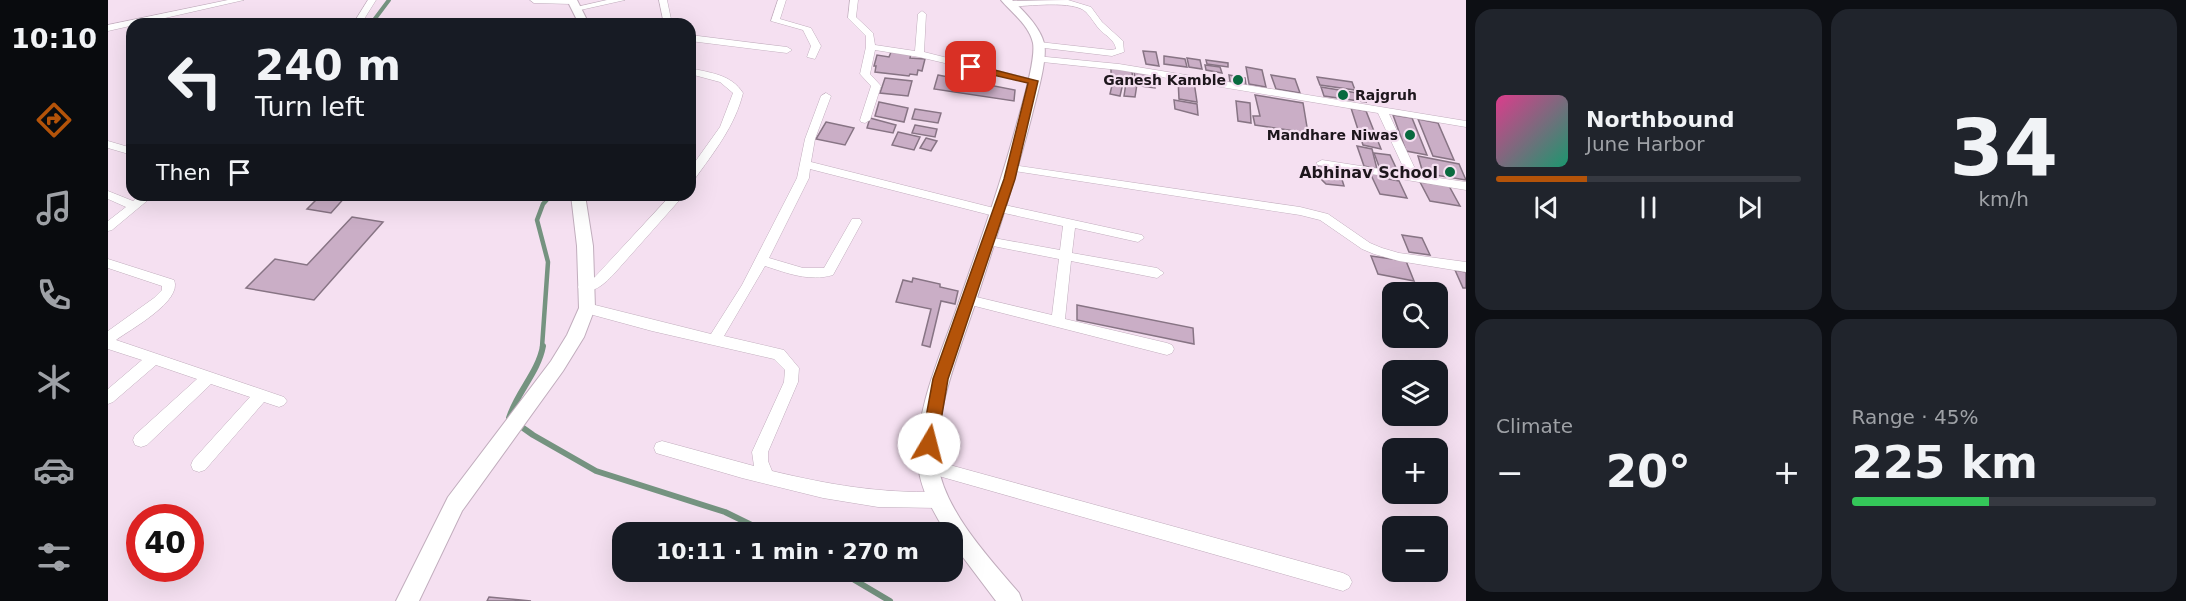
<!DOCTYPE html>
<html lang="en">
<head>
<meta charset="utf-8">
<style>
	:root { --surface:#171b24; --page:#20242c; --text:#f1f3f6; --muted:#9ea1a6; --line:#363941; --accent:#b45309 }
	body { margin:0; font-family:"DejaVu Sans",sans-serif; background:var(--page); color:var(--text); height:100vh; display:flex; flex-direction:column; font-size:22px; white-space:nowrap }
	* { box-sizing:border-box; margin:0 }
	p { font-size:20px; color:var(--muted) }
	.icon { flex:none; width:33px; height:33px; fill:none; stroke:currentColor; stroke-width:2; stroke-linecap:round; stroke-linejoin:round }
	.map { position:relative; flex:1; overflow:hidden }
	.sheet { display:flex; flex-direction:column; gap:9px; padding:9px; background:#0d0f14; width:720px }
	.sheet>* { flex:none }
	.top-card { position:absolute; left:18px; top:18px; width:570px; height:183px; border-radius:18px; box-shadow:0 6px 24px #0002; background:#171b24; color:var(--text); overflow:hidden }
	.tools { position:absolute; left:1274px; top:282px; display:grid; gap:12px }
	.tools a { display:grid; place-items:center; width:66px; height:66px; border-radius:12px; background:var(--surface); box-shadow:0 6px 24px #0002; font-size:30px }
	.speed { position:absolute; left:18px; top:504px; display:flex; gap:12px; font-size:30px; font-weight:700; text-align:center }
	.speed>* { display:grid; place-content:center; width:78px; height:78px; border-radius:50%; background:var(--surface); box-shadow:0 6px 24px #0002; line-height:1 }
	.speed .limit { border:9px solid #d22; background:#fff; color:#111 }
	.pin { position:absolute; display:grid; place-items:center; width:51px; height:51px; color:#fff; margin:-26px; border-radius:12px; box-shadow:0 3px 9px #0006 }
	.me { position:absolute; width:66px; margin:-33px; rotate:8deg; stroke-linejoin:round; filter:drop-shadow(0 0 4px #0008) }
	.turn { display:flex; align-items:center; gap:21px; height:126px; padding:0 30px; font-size:27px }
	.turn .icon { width:78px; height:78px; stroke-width:2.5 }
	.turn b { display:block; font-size:42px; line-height:51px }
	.then { display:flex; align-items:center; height:57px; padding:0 30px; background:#0003; gap:12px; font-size:22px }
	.big { font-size:45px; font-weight:800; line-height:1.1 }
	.sheet .card { flex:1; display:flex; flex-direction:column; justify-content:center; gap:9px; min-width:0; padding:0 21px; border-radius:18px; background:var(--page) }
	.sheet .dial { align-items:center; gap:0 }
	.dial b { font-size:78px; line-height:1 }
	.song { display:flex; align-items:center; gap:18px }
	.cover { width:72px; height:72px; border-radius:9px; background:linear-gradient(135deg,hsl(330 70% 55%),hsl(160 70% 35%)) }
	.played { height:6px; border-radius:3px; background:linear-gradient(90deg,var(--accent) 30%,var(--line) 30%) }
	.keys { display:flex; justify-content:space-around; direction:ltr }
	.heat { display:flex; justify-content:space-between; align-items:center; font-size:33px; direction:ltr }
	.charge { height:9px; border-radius:4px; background:linear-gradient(90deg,#34c759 45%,var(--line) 0) }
	.sheet .tiles { flex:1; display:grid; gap:9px; grid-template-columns:repeat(2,1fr) }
	.trip { position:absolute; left:504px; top:522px; width:351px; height:60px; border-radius:18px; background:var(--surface); box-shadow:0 6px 24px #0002; font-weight:800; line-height:60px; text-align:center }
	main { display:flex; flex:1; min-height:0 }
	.tab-bar { display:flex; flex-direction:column; width:108px; justify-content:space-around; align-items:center; background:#090b0e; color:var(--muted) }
	.tab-bar .icon { width:42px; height:42px }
	.tab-bar .on { color:var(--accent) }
	.tab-bar b { font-size:27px; color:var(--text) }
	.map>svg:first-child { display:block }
</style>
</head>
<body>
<main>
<nav class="tab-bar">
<b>10:10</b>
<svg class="icon on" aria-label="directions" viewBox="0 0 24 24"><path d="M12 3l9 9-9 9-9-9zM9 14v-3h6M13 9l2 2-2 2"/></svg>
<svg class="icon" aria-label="music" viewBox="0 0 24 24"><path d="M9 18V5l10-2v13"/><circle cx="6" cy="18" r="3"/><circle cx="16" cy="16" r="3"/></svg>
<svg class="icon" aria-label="phone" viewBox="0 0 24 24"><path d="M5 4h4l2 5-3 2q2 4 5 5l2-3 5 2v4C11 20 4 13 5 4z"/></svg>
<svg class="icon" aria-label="climate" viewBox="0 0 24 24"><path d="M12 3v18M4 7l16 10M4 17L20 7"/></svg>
<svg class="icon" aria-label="car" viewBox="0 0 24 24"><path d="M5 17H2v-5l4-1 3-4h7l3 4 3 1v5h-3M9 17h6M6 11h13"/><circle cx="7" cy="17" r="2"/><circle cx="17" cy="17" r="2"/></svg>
<svg class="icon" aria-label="filters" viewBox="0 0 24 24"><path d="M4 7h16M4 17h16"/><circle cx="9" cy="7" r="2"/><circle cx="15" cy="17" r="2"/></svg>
</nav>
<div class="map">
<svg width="1358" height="601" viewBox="0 0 1358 601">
	<rect width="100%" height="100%" fill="#f5e0f1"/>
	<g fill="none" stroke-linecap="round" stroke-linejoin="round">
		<path stroke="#759380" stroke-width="4" d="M263 24 281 0"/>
		<path stroke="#759380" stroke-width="4.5" d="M434 347 440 262 429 220 435 204 443 195"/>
		<g stroke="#759380" stroke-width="6">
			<path d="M435 346C430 373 409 392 401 418L425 435 488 471 617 512 658 532"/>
			<path d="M733 572 782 601"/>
		</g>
	</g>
	<g fill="#caaec6" stroke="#877484" stroke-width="1.5">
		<path d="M1035 51 1048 52 1051 66 1038 64Z"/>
		<path d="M783 52 803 54 802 58 817 59 814 71 810 70 809 75 802 74 801 76 767 72 768 66H766L769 55 781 57Z"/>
		<path d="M1056 56 1077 59 1079 67 1056 64Z"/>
		<path d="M1079 58 1092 60 1094 69 1081 67Z"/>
		<path d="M1098 60 1120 63V67L1099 64Z"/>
		<path d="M1097 65 1112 67 1114 73 1098 70Z"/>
		<path d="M1138 67 1154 70 1158 87 1141 84Z"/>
		<path d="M1003 68 1024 71 1025 82 1003 78Z"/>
		<path d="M1026 72 1046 75 1047 88 1033 86 1032 83H1028Z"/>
		<path d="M830 75 907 90 906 101 826 89Z"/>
		<path d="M1121 75 1137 78 1138 85 1122 82Z"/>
		<path d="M1163 75 1187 79 1192 93 1168 89Z"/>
		<path d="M1209 77 1244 82 1247 90 1212 85Z"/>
		<path d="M777 78 804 81 800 96 772 93Z"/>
		<path d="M1070 79 1086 82 1089 102 1071 99Z"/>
		<path d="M1005 81 1015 83 1012 96 1002 94Z"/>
		<path d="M1018 83 1029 84 1027 97 1016 96Z"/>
		<path d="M1213 87 1255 94 1258 102 1216 96Z"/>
		<path d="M1147 95 1195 103 1200 133 1147 125 1145 116H1152Z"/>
		<path d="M1066 100 1089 104 1090 115 1067 109Z"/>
		<path d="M1128 101 1142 103 1143 123 1130 121Z"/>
		<path d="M771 102 800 108 796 122 767 116Z"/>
		<path d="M1243 108 1258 111 1273 149 1255 145Z"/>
		<path d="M807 109 833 113 830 123 804 119Z"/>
		<path d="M1285 115 1304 118 1319 155 1298 151Z"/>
		<path d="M762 118 788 125 785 133 759 128Z"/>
		<path d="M1310 119 1330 123 1346 160 1325 156Z"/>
		<path d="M718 122 746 128 737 145 708 139Z"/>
		<path d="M807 125 829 129 827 137 804 133Z"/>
		<path d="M790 132 812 137 806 150 784 145Z"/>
		<path d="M818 138 829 141 823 151 812 148Z"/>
		<path d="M1249 146 1264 149 1269 169 1256 166Z"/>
		<path d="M1266 153 1282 155 1290 172 1272 169Z"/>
		<path d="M1310 156 1351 164 1358 180 1315 173Z"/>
		<path d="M1209 164 1230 167 1236 186 1218 184 1214 180Z"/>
		<path d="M1262 173 1279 175 1281 179 1291 181 1299 198 1272 194Z"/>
		<path d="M1312 182 1341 186 1352 206 1322 201Z"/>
		<path d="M213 195H239L223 213 199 209Z"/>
		<path d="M244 217 275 222 206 300 138 288 167 259 199 265Z"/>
		<path d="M1294 235 1314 238 1322 255 1301 252Z"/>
		<path d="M1263 256 1298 261 1306 281 1270 274Z"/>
		<path d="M1347 270 1358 272V288H1355Z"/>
		<path d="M805 278 832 284V287L850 291 847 304 833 301 822 347 814 345 823 309 788 302 795 280 804 282Z"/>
		<path d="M969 305 1085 328 1086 344 969 320Z"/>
		<path d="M381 597 423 601H379Z"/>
	</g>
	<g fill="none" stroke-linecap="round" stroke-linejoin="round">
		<defs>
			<g id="minor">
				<path d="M120 0H136L0 31V25Z"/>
				<path d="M260 0H268L253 24H245Z"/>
				<path d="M422 0H467V1L463 4 426 3Z"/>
				<path d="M499 0H517L468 11 464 8Z"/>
				<path d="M551 0H559L564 24H556Z"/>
				<path d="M670 0H678L672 19 703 28 713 46 707 59 699 57 703 46 695 30 663 21Z"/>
				<path d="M742 0H750L748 17 765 33 767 45 807 51 810 14 814 11 818 14 816 52 931 81 926 84 811 57 767 50 762 74 773 86 762 120 757 123 753 122 752 120 763 86 752 74 758 47V36L740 18Z"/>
				<path d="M960 0 983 7 994 22 1015 41 1016 52 1004 56 928 47V43L931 42 1003 50 1008 49C1007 41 999 36 993 31 987 25 984 18 978 12 966 0 919 6 902 7L898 4 902 1Z"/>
				<path d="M582 35 679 47 684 50 679 53 582 41Z"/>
				<path d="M928 56 1011 64 1358 121V127L1281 114 1310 175 1358 182V190L1210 165 1208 163 1214 160 1298 173 1270 113 1011 70 925 61V57Z"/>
				<path d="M582 68C602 73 623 74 635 93 627 126 606 152 586 180L582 181V169L612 127 625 93 612 82 582 74Z"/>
				<path d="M718 93 723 96 707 139 703 162 886 208 892 204 1034 235 1036 238 1030 242 967 228 964 253 1049 268 1056 273 1049 278 963 261 957 319 1059 343 1064 345 1066 349 1064 353 1059 355 855 303 853 300 855 297 860 295 944 315 951 259 880 245 874 241 880 237 952 250 955 226 896 213 890 217 702 169 701 178 661 258 695 268H716L744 219H752L754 222 725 275C701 282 679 273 657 266L616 336 676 350 691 368 690 382 660 452V461L664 471C723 485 770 493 831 492L837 495 839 500 837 505 831 508 770 507 715 498 634 478 548 453 546 448 548 443 554 441 646 466 644 452 676 382 677 370 666 359 544 331 474 312 472 308 479 303 603 334 634 285 689 178 697 139 713 96Z"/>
				<path d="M0 141 24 148V155L0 148Z"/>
				<path d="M904 165 1192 207 1220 214 1262 243 1274 248 1291 253 1358 262V272L1291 261 1266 254 1254 249 1212 220 1192 215 900 170 898 168Z"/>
				<path d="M0 191 25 201 33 195H46L4 230 0 231V221L18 207 0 199Z"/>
				<path d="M563 195H576L505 275C496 284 486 294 472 290L470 287 472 284 484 280Z"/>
				<path d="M0 259 66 280C75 301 23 329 8 340L176 397 179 401 176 405 171 407 156 402 97 470 91 472 85 470 83 465 85 460 142 397 103 384 39 445 33 447 27 445 25 440 27 435 89 379 48 365 5 402 0 404V389L34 360 0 349V331L46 298 54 290V286L0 268Z"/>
				<path d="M820 459 1235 573 1241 576 1244 582 1241 588 1235 591 820 473 814 471 812 466 814 461Z"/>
			</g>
			<g id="tertiary">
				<path d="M459 0H469L478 18V24H468V18Z"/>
				<path d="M893 0H904C916 11 932 27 936 43 940 59 928 98 924 115 908 178 888 239 868 301 853 347 824 416 830 464 836 510 881 558 911 593L914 601H888L845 544 844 532H838C825 512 811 487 810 462 807 411 831 359 847 313 869 250 892 187 909 123 914 105 928 60 925 43 921 25 904 13 893 0Z"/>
				<path d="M463 195H477L485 246 487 308 476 337 455 371 354 511 311 601H288L340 497 443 361 459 335 471 308 469 246Z"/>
			</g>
		</defs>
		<use href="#minor" stroke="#c1adbd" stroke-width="1"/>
		<use href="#tertiary" stroke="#c1adbd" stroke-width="2"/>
		<use href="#minor" fill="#fff" fill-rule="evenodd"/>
		<use href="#tertiary" fill="#fff" fill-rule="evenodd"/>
	</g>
	<path fill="#b45309" stroke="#753606" stroke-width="1.5" d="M863 64 930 81 907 179 840 379 829 444 827 449 821 451 816 449 813 444 825 379 896 179 920 83 859 69V65Z"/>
	<g fill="#096a3f" stroke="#f5e0f1" stroke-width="2">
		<circle cx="1130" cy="80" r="6"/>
		<circle cx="1235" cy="95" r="6"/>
		<circle cx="1302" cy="135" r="6"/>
		<circle cx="1342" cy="172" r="6"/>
	</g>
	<g text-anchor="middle" stroke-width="4.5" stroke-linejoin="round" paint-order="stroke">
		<g font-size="14" font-weight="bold" fill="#1d161c" stroke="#f5e0f1" text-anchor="end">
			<text x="1118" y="85">Ganesh Kamble</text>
			<text x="1247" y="100" text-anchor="start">Rajgruh</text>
			<text x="1290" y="140">Mandhare Niwas</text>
		</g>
		<g font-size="16" font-weight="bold" fill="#1d161c" stroke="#f5e0f1" text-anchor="end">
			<text x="1330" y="178">Abhinav School</text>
		</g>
	</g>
</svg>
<div class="tools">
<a><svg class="icon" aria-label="search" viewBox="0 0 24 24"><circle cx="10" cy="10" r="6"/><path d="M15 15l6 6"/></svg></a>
<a><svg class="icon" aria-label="layers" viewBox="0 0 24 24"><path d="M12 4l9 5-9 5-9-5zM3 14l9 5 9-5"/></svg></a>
<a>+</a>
<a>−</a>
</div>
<div class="speed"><div class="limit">40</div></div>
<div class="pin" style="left:863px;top:67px;background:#d93025"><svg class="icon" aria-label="arrive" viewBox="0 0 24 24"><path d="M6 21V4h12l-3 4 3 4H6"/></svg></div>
<svg class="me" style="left:821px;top:444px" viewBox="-20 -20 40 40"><circle r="19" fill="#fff"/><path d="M0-13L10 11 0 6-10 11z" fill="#b45309"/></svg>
<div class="trip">10:11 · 1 min · 270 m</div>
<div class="top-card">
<div class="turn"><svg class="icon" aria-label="left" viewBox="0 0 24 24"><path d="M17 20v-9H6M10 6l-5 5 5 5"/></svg><div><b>240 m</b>Turn left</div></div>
<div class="then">Then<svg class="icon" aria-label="arrive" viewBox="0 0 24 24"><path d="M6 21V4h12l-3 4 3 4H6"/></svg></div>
</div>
</div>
<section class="sheet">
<div class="tiles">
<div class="card">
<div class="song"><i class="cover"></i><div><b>Northbound</b><p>June Harbor</p></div></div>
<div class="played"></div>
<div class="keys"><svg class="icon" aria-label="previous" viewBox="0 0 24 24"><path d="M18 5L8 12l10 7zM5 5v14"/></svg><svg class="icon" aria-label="pause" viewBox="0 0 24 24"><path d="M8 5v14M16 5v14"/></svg><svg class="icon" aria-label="next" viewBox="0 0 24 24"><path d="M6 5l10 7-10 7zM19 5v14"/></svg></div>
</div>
<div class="card dial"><b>34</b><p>km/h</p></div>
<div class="card"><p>Climate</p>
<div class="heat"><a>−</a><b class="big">20°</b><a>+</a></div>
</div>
<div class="card"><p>Range · 45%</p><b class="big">225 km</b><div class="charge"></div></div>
</div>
</section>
</main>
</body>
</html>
